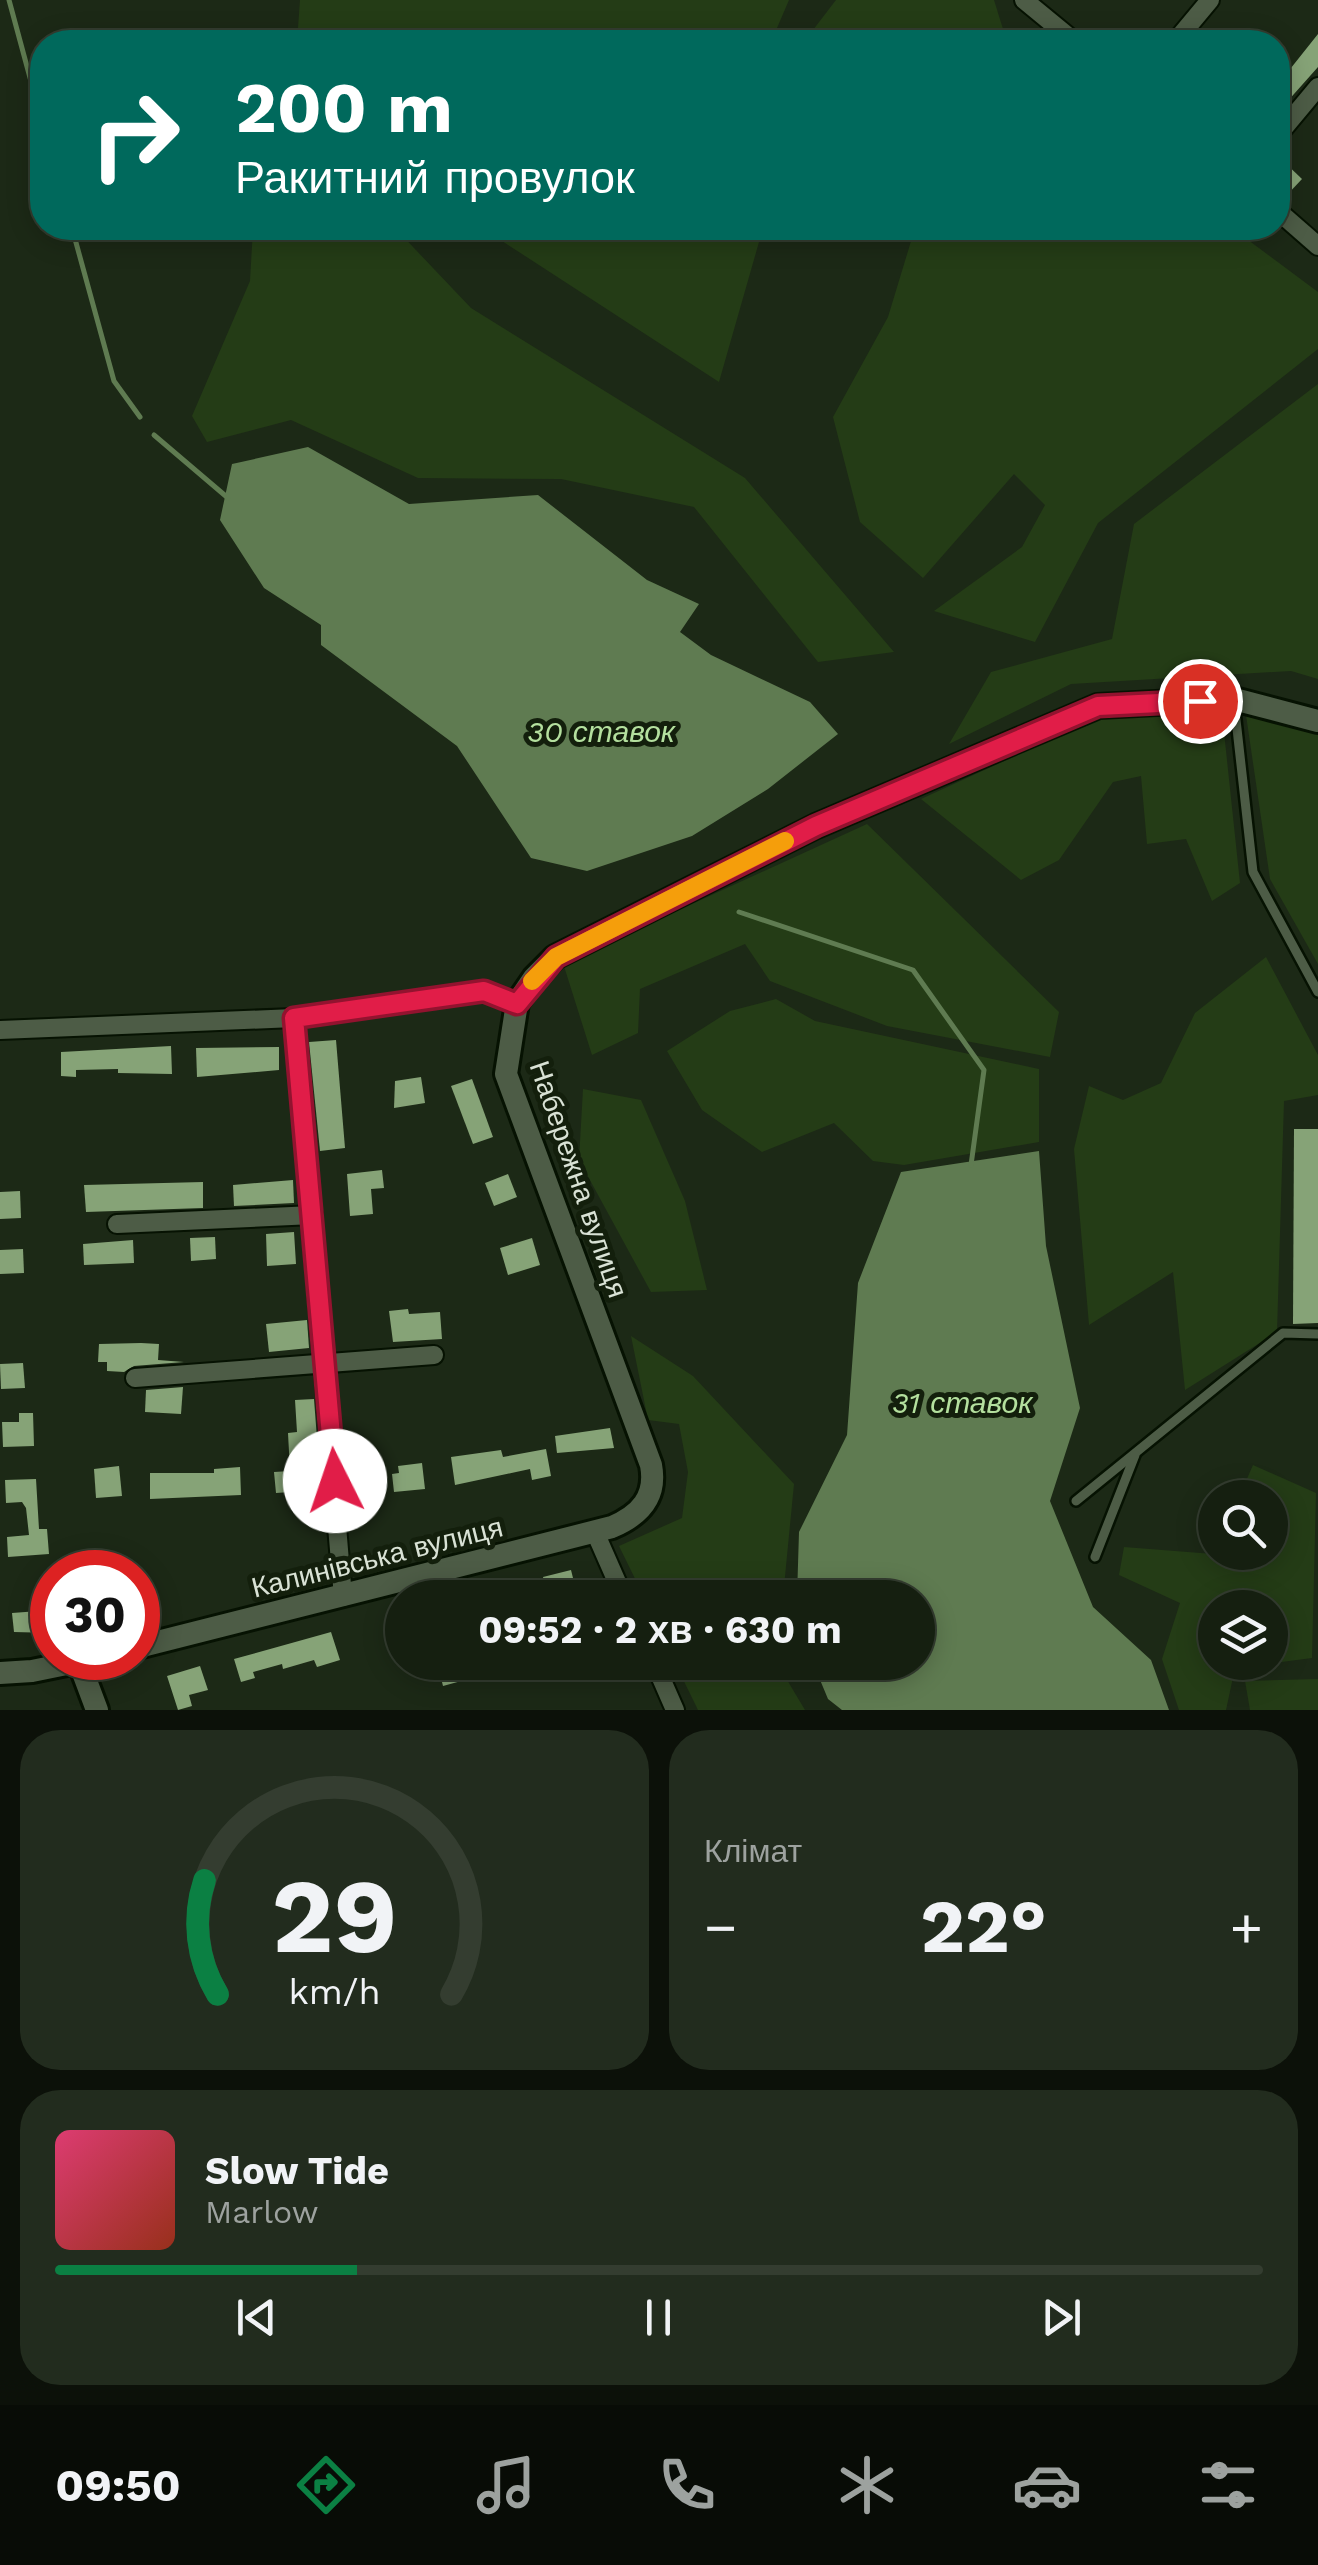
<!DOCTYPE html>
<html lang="uk">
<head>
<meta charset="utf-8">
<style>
	:root { --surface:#151f10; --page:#222c1e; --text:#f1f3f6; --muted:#9da29f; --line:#343d30; --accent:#0b8043 }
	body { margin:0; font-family:"Work Sans",sans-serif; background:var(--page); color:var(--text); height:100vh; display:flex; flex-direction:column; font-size:38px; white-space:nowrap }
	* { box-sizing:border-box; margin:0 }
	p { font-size:32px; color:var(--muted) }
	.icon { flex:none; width:55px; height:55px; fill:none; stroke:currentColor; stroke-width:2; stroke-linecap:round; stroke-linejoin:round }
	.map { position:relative; height:1710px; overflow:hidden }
	.drawer { display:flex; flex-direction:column; gap:20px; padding:20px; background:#0c1109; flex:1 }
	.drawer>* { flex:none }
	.guide { position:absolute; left:30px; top:30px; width:1260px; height:210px; border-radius:40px; box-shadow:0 5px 25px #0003,0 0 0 2px var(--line); background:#00695c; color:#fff; overflow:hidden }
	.tools { position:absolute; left:1198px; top:1480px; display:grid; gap:20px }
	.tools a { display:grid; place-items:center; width:90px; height:90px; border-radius:50%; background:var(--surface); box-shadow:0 5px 25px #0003,0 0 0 2px var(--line); font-size:50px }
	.speed { position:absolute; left:30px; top:1550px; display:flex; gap:20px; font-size:50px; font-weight:700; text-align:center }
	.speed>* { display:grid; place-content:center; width:130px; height:130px; border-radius:50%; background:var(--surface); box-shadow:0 5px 25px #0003,0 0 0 2px var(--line); line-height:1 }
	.speed .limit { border:15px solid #d22; background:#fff; color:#111 }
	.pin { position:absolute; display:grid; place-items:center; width:85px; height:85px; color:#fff; margin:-42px; border:5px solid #fff; border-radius:50%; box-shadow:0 2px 10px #0007 }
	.me { position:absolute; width:110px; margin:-55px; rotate:356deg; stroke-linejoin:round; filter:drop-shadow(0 0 8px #0008) }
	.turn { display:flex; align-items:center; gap:35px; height:210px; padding:0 40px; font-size:45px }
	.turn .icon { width:130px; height:130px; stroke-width:2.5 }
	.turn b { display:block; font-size:70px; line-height:85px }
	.big { font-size:75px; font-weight:700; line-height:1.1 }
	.drawer .tile { flex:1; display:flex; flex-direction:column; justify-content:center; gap:15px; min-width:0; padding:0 35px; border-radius:40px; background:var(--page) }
	.drawer .dial { align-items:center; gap:0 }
	.dial svg { height:260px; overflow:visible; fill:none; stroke:var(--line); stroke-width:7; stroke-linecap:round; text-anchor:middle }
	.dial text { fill:var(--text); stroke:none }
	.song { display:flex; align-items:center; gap:30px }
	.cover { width:120px; height:120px; border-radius:15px; background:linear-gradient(135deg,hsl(340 70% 55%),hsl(10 70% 35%)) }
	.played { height:10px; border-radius:5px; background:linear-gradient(90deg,var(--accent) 25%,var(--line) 25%) }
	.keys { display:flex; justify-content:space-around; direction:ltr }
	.heat { display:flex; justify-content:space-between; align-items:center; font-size:55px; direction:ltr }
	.drawer .tiles { flex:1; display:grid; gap:20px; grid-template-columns:1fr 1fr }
	.tile:last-child { grid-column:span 2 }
	.trip { position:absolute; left:385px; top:1580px; width:550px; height:100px; border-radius:50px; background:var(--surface); box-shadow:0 5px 25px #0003,0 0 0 2px var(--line); font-weight:700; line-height:100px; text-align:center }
	.tab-bar { display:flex; height:160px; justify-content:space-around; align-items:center; background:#080c06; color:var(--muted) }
	.tab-bar .icon { width:70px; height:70px }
	.tab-bar .selected { color:var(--accent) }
	.tab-bar b { font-size:45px; color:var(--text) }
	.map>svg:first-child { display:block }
</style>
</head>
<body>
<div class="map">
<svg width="1318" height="1710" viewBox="0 0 1318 1710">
	<rect width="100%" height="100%" fill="#1c2916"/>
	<g fill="#243c16" fill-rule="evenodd">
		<path d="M300 0H789L777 28V42H297Z"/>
		<path d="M836 0H994L1007 42H821L813 30Z"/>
		<path d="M253 228H395L471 308 745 478 894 652 818 662 694 507 561 479 418 478 291 420 207 442 192 416 250 281Z"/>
		<path d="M482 228H763L719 382Z"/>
		<path d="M915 228H1232L1318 292V349L1098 523 1035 642 934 611 1022 547 1045 505 1014 474 923 578 860 522 833 417 888 317Z"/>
		<path d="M1318 384V679L1291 671 1071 684 949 744 991 672 1112 639 1134 524Z"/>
		<path d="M1222 713 1240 883 1212 901 1186 839 1147 844 1141 776 1113 782 1059 860 1021 880 921 799 1100 717Z"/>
		<path d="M1246 715 1318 732V964L1270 879Z"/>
		<path d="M867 824 1059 1012 1050 1057 887 1026 770 981 745 944 640 989 638 1033 592 1055 563 963Z"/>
		<path d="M1266 957 1318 1055V1095L1284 1101 1277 1332 1185 1390 1173 1272 1089 1325 1074 1149 1089 1086 1123 1100 1161 1083 1195 1013Z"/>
		<path d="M776 999 815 1021 1039 1069V1142L904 1165 873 1161 834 1123 762 1152 702 1110 667 1051 730 1011Z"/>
		<path d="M583 1089 641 1100 685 1201 707 1290 651 1292 579 1160Z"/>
		<path d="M631 1336 693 1376 794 1484 783 1597H644L619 1546 682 1518 688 1472 679 1424 648 1420Z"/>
		<path d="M1253 1465 1316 1493 1312 1658 1235 1668 1226 1710H1179L1162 1659 1180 1603 1119 1575 1124 1547 1213 1554 1270 1552V1498L1239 1497ZM1215 1608H1270V1662H1215Z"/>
		<path d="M675 1663H777L805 1710H698Z"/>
		<path d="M1318 1679V1710H1250L1245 1681Z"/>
	</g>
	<g fill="#5f7b51">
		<path d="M308 447 409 504 538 495 647 580 699 604 680 632 711 655 810 702 838 734 768 789 692 836 587 871 531 858 457 746 321 645V625L264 588 220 520 232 464Z"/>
		<path d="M1039 1151 1046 1246 1080 1408 1050 1501 1093 1607 1151 1660 1169 1710H842L828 1699 813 1663 918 1662V1598L797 1597 799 1532 847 1435 858 1283 901 1172Z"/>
	</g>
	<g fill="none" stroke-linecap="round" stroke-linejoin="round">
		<g stroke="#5f7b51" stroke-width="5">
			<path d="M9 0 42 122"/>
			<path d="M72 228 114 381 140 417"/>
			<path d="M154 435 228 498"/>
			<path d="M739 912 913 970 984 1070 971 1165"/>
		</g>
	</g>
	<g fill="#86a377">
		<path d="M1318 34V67L1278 112V73L1283 78Z"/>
		<path d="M1278 156 1302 179 1286 196 1278 188Z"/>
		<path d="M336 1040 345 1148 320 1151 309 1042Z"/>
		<path d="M171 1046 172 1074 118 1073V1069L76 1070V1077L61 1076V1052Z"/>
		<path d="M279 1047V1070L197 1077 196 1048Z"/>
		<path d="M421 1077 425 1103 394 1108 395 1081Z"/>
		<path d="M472 1079 493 1137 473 1144 451 1086Z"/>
		<path d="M1294 1129H1318V1323L1293 1324Z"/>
		<path d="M382 1170 384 1188 371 1189 373 1214 350 1216 347 1174Z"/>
		<path d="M508 1174 517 1197 494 1206 485 1183Z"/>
		<path d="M293 1180 294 1203 234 1206 233 1185Z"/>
		<path d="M203 1182V1208L86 1212 84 1185Z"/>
		<path d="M20 1191 21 1218 0 1219V1192Z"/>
		<path d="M294 1232 296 1264 267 1266 266 1234Z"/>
		<path d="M215 1237 216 1259 191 1261 190 1238Z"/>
		<path d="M532 1238 540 1265 508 1275 500 1248Z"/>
		<path d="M133 1240 134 1263 84 1265 83 1244Z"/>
		<path d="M23 1249 24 1273 0 1274V1250Z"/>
		<path d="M408 1309 409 1314 440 1312 442 1339 393 1342 389 1311Z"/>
		<path d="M307 1320 309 1348 269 1352 266 1324Z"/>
		<path d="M141 1343 159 1344 158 1360 184 1362 134 1366 124 1372 107 1371V1362H98L99 1344Z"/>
		<path d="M23 1363 25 1388 1 1389 0 1364Z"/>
		<path d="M183 1387 181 1414 145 1412 146 1390Z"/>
		<path d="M314 1399 318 1452 302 1453 305 1491 276 1493 274 1472 290 1471 288 1433 297 1432 295 1400Z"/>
		<path d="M19 1413H33L34 1446 3 1447 2 1422H19Z"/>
		<path d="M610 1428 614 1448 557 1453 555 1436Z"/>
		<path d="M546 1449 551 1476 532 1480 530 1469 455 1485 451 1457 501 1450 503 1457Z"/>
		<path d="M422 1463 425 1489 394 1492 392 1474 399 1473 398 1466Z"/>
		<path d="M119 1466 122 1496 96 1498 94 1469Z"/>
		<path d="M240 1467 241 1495 150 1499V1473H214V1469Z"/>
		<path d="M36 1479 39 1529H47L49 1554 8 1557 7 1537 29 1535 26 1508 22 1502 6 1503 5 1480Z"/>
		<path d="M571 1570 578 1598H548L543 1577Z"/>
		<path d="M52 1610V1633L14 1632 12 1613Z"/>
		<path d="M331 1632 340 1660 317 1667 314 1660 283 1669 282 1664 253 1672 255 1678 241 1682 234 1659Z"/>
		<path d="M437 1662H479L483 1675 443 1686Z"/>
		<path d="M200 1666 208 1690 189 1695 192 1706 178 1710 167 1676Z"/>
	</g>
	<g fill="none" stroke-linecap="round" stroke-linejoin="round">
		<defs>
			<g id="service">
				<path d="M1234 702 1253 872 1318 992"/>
				<path d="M1076 1501 1283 1333 1318 1334"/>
				<path d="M1095 1557 1135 1455"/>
			</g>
			<g id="minor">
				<path d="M1024 0 1075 42"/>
				<path d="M1175 42 1210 0"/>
				<path d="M1278 135 1318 87"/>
				<path d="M1278 211 1318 246"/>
				<path d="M294 1018 343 1597"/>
				<path d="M0 1030 294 1018 484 991 517 1003"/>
				<path d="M117 1224 313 1215"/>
				<path d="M135 1378 434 1355"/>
				<path d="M595 1532 624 1598"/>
				<path d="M654 1662 675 1710"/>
			</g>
			<g id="tertiary">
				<path d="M138 1647 612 1527C640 1515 657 1497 651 1465L506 1074 517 1003 534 978 555 957 816 826 1098 706 1234 699 1318 721"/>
				<path d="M79 1662 97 1710"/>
				<path d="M0 1673 32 1671 96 1658"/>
			</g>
		</defs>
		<use href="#service" stroke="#061202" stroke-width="14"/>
		<use href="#minor" stroke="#061202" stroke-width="22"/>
		<use href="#tertiary" stroke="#061202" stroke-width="28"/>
		<use href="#service" stroke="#4d5c46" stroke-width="9"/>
		<use href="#minor" stroke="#4d5c46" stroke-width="18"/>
		<use href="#tertiary" stroke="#4d5c46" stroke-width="22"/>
	</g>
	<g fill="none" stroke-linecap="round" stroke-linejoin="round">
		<defs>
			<path id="route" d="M335 1481 294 1018 484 991 517 1004 556 957 816 826 1098 706 1200 701"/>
		</defs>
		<use href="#route" stroke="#92132f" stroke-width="25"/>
		<use href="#route" stroke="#e11d48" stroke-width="18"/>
		<path stroke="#f59e0b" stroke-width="18" d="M532 981 556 957 785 841"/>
	</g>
	<g text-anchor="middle" stroke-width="10" stroke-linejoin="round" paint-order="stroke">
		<g font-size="28" fill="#d9e2d5" stroke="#131f0c">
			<text transform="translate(579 1179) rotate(71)" y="10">Набережна вулиця</text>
			<text transform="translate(377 1557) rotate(-14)" y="10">Калинівська вулиця</text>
		</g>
		<g font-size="30" font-style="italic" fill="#b4e09e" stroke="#131f0c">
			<text x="601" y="742">30 ставок</text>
			<text x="962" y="1413">31 ставок</text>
		</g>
	</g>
</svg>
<div class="tools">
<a><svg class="icon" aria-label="search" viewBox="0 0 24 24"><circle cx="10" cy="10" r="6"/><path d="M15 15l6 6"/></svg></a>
<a><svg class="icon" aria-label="layers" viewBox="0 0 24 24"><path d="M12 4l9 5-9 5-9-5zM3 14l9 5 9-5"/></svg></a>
</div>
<div class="speed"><div class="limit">30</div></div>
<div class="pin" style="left:1200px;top:701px;background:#d93025"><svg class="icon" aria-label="arrive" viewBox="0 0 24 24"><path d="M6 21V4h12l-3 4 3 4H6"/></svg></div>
<svg class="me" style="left:335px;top:1481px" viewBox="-20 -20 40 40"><circle r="19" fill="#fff"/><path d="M0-13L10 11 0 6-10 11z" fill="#e11d48"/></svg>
<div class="trip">09:52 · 2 хв · 630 m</div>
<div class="guide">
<div class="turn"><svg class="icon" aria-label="right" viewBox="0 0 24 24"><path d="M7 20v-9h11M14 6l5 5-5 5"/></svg><div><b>200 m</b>Ракитний провулок</div></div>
</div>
</div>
<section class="drawer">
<div class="tiles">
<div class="tile dial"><svg viewBox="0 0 100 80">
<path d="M14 69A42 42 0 1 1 86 69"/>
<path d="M14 69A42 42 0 0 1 10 34" stroke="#0b8043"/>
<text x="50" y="56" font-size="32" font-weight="700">29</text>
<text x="50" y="72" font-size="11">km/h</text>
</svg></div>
<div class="tile"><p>Клімат</p>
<div class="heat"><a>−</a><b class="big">22°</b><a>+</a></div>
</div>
<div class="tile">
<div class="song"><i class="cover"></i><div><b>Slow Tide</b><p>Marlow</p></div></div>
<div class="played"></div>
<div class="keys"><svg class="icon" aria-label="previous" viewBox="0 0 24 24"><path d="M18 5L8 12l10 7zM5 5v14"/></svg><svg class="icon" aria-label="pause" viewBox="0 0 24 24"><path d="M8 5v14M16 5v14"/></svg><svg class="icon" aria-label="next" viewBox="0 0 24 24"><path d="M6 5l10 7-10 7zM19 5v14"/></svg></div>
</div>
</div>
</section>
<nav class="tab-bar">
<b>09:50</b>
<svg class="icon selected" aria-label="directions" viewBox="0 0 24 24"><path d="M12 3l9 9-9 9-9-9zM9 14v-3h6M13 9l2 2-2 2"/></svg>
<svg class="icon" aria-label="music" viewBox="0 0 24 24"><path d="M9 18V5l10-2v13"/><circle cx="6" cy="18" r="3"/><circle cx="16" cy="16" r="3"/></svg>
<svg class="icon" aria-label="phone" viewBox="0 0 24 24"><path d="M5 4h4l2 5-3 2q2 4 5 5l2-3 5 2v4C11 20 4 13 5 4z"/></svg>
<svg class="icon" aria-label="climate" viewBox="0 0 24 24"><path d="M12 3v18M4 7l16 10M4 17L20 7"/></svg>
<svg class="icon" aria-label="car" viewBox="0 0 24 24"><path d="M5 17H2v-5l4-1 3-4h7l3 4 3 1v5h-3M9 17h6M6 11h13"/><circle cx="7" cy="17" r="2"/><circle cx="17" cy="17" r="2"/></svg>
<svg class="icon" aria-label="filters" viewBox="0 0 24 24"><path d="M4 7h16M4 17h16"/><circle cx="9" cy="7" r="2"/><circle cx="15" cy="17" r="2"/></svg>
</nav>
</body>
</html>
